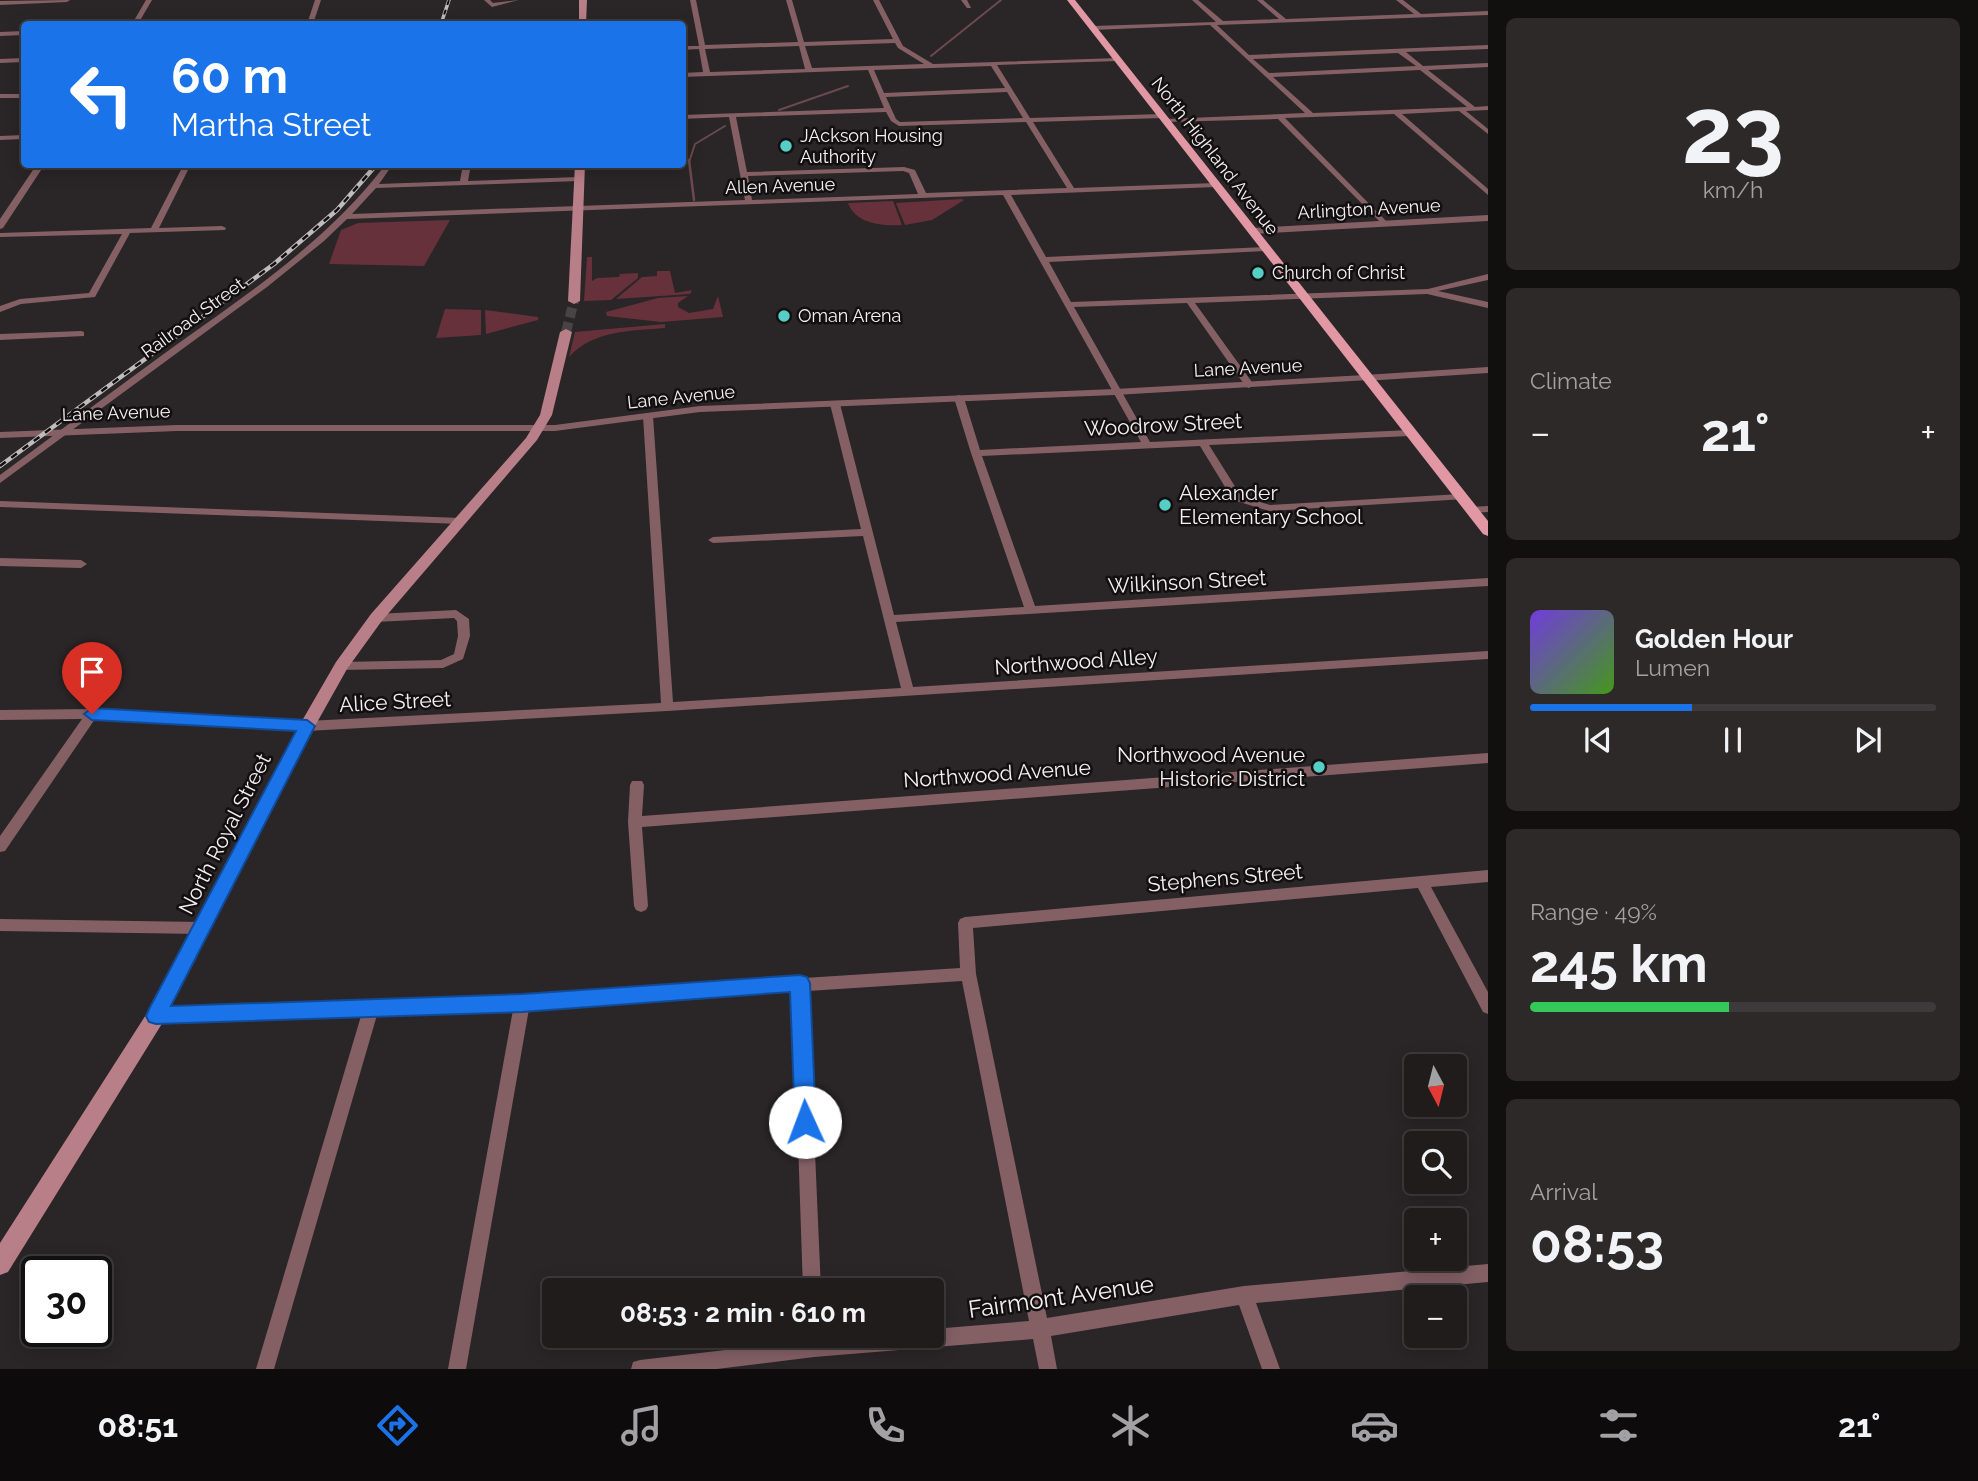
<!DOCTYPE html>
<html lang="en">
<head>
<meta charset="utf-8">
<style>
	:root { --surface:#201c1c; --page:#2d2929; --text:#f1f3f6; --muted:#a2a1a3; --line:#3d3a3b; --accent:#1a73e8 }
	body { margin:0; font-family:Raleway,sans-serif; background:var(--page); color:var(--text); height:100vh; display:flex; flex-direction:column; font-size:26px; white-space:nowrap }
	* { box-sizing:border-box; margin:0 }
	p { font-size:23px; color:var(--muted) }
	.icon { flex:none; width:38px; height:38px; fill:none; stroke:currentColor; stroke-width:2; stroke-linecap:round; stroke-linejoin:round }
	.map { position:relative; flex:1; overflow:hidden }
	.panel { display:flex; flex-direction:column; gap:18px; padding:18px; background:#120f0f; width:490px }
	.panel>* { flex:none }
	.top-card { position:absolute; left:21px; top:21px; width:665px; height:147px; border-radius:7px; box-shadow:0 4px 18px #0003,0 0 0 2px var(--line); background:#1a73e8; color:#fff; overflow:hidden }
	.needle { width:46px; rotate:173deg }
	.controls { position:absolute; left:1404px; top:1054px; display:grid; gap:14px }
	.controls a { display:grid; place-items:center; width:63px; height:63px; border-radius:7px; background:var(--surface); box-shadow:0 4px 18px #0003,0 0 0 2px var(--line); font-size:35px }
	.speed { position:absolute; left:21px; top:1256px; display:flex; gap:14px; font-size:35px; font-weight:700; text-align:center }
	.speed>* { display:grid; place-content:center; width:91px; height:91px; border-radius:50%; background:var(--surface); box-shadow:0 4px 18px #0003,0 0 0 2px var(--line); line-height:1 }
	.speed .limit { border:4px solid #111; border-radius:10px; background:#fff; color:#111 }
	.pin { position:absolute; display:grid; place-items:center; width:60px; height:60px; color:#fff; margin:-72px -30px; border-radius:50% 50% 50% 0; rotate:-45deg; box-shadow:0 0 7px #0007 }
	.pin .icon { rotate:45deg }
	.me { position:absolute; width:77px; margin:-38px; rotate:358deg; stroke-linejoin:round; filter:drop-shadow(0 0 5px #0008) }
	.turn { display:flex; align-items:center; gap:24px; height:147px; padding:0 35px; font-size:32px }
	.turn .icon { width:91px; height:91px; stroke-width:2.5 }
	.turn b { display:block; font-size:49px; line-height:60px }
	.big { font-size:52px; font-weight:700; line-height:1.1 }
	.panel .widget { flex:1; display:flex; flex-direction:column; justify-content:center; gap:10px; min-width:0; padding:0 24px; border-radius:10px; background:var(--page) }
	.panel .dial { align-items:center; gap:0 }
	.dial b { font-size:91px; line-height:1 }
	.song { display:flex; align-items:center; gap:21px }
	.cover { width:84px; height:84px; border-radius:10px; background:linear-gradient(135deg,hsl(260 70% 55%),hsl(100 70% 35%)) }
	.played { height:7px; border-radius:4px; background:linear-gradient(90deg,var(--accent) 40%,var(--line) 40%) }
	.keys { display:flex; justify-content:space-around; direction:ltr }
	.heat { display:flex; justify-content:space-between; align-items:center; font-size:38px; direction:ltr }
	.charge { height:10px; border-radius:5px; background:linear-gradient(90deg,#34c759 49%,var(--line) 0) }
	.trip { position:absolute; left:542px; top:1278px; width:402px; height:70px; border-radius:7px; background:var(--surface); box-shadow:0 4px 18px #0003,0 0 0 2px var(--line); font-weight:700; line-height:70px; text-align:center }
	.dock { display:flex; height:112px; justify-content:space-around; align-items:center; background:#0d0b0b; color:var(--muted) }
	.dock .icon { width:49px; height:49px }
	.dock .current { color:var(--accent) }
	.dock b { font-size:32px; color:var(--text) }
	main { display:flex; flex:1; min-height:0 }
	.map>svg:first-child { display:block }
</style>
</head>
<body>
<main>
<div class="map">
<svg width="1488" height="1369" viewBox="0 0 1488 1369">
	<rect width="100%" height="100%" fill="#2a2526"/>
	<g fill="#67313c">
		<path d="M962 199 964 200 932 220 905 225 896 203Z"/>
		<path d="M893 201 902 225C881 226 856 224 848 203Z"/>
		<path d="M450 220 424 266 329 264 341 230 358 223Z"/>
		<path d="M587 257H592V281L597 278 619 277 620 274 638 273V278L611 300 584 301Z"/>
		<path d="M657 271H670L675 293 692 290 690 294 616 299 642 277 657 276Z"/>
		<path d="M688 296 678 303V307L689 313 713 309 718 296 723 317 661 322 607 316 606 312 658 298Z"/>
		<path d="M445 309 481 310V335L436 338Z"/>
		<path d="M485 310 538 317V320L486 334Z"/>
		<path d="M665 324V328C631 331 593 330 569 357L575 332Z"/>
	</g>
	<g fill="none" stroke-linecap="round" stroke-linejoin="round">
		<g stroke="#6c4851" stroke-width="2">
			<path d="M931 56 1001 0"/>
			<path d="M779 110 848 86"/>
			<path d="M689 162 695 144 725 126"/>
		</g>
		<path stroke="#6c4851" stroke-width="2.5" d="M689 160 694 200"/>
		<path stroke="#484344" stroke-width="10" stroke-dasharray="10 5" stroke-linecap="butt" d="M566 332 574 301"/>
		<g fill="#846065" fill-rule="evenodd">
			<path d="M70 0 67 2 0 5V1Z"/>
			<path d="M315 0H321L313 24H307Z"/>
			<path d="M484 0H490L493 3 519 0 492 7Z"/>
			<path d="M690 0H696L705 45 798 42 786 0H792L804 42 893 39 873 0H879L903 46 933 64 1120 58 1118 61 997 65 1030 118 1162 114 1165 116 1162 118 1033 122 1074 188 1216 183 1220 185 1216 187 1011 195 1046 257 1265 247 1269 249 1265 251 1049 262 1071 302 1428 289 1488 274V280L1438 291 1488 302V308L1427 294 1195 303 1254 385 1249 388 1246 387 1187 303 1074 307 1150 442 1410 430 1415 433 1410 436 1209 445 1241 496 1270 505 1461 494 1466 497 1465 499 1269 511 1233 500 1200 446 982 456 1035 606 1488 578V586L896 622 913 687 1488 651V659L667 711 307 731 95 719 5 851 0 852V836L82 719 0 720V710L92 709 307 721 661 703 643 416 648 413 653 416 673 702 901 688 863 536 713 543 708 540 713 537 861 529 830 404 832 402 835 401 840 404 894 615 1024 607 971 453 954 398 956 396 959 395 964 398 980 450 1141 442 1003 195 347 219 324 241 267 287 0 483V475C59 431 117 388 176 345 252 291 329 239 386 164H393L379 184 460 181 463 164H471L468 181 579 177 583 179 579 181 376 188 352 214 745 200 729 117 682 119V115L884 108 868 70 682 77V73L703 72 699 49 682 50V46H699ZM895 43 898 48 924 64 812 68 805 46ZM799 46 805 69 710 72 705 49ZM991 66 1005 88 884 93 874 70ZM1007 92 1023 118 900 122 896 119 886 97ZM886 112 891 121 899 126 1026 122 1067 188 926 193 915 170 904 167 747 172 736 117ZM903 171 909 173 918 194 752 200 748 176Z"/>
			<path d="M961 0H967L971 8H967Z"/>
			<path d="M1192 0H1198L1223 21 1279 19 1257 0H1263L1286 19 1414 14 1396 0H1403L1421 14 1488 11V15L1217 25 1249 55 1488 45V49L1406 52 1423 66 1488 63V67L1428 70 1475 107 1488 106V110L1466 111 1488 129V134L1459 111 1402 114 1488 189V195L1394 114 1285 118 1387 222V226H1384L1278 119 1164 122 1163 121 1166 119 1305 113 1210 25 1093 30 1090 28 1093 26 1216 22ZM1398 53 1416 66 1269 73 1253 59ZM1420 70 1467 107 1313 113 1273 77Z"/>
			<path d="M24 31V35L0 36V32Z"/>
			<path d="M24 58V62L0 63V59Z"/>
			<path d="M24 135V139L0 140V136Z"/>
			<path d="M184 164H191L159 228 222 226 226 228 225 230 130 233 95 297 21 304 0 312V306L20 299 89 293 122 234 0 237V233L151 228Z"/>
			<path d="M81 331 84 332V336L0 340V334Z"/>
			<path d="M1488 367V373L1365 381 1360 378 1365 375Z"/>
			<path d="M0 501 461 518 466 521 461 524 0 507Z"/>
			<path d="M1488 506V512L1471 513 1466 510 1471 507Z"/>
			<path d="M0 558 81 560 87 564 81 568 0 566Z"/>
			<path d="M456 610 469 619 470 636 463 659 443 668 341 670 335 666 341 662 441 660 454 654 458 636 457 621 454 618 376 622 370 618 376 614Z"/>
			<path d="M1488 753V763L642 827 648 906 646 910 641 912 636 910 634 906 628 822 630 785 632 781H642L644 785 642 816Z"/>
			<path d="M1488 870V882L1431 887 1488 992V1014L1483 1012 1418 888 973 928 976 974 1047 1318 1244 1286 1488 1264V1282L1256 1303 1280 1369H1262L1239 1305 1051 1336 1057 1369H1039L1033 1339 814 1357 717 1369H631L633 1362 640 1360 855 1335H933V1329L1029 1321 962 981 808 991 821 1290H803L793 992 529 1009 466 1369H448L513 1010 377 1015 274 1369H256L361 1016 156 1023 151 1021 148 1016 151 1011 156 1009 522 996 795 979 800 976 804 978 960 968 958 923 960 919 965 917Z"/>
			<path d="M0 919 202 922 207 924 209 928 207 932 202 934 0 931Z"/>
		</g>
		<g fill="#846065" fill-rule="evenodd">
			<path d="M146 0H152L138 24H132Z"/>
			<rect x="0" y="94" width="24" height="4"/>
			<path d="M37 164H45L3 228 0 229V219Z"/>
			<path d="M1488 215V221L1252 234 1247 231 1252 228Z"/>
			<path d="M1365 375 1370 378 1369 380 1115 395 700 412 555 431H177L0 438V432L177 425H555L700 406 1115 389Z"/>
		</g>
		<g fill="#b97f88" fill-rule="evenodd">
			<path d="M579 0H587L586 24H579Z"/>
			<path d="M575 164H585L580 301 574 304 568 301Z"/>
			<path d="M566 329 572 332 552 415 537 440 381 622 347 669 315 726 163 1022 8 1272 0 1275V1243L149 1010 299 726 336 662 371 614 526 438 540 415 560 332Z"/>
		</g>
		<path fill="#e298a4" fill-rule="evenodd" d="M1067 0H1075L1488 521V536L1483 534Z"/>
		<defs>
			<path id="rail-far1" d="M441 24 449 0"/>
			<path id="rail" d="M0 466 274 264 337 210 377 164"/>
		</defs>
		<use href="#rail-far1" stroke="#c0bcbd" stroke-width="3.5"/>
		<use href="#rail" stroke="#c0bcbd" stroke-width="4.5"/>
		<use href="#rail-far1" stroke="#110f0f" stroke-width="2" stroke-dasharray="5" stroke-linecap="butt"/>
		<use href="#rail" stroke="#110f0f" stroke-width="2.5" stroke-dasharray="7" stroke-linecap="butt"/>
	</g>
	<path fill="#1a73e8" stroke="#114b97" stroke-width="2" d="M92 708 307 720 315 726 171 1006 522 994 800 975 807 977 810 983 816 1122 813 1130 805 1133 798 1130 795 1122 790 992 522 1012 156 1024 149 1022 146 1016 149 1009 296 731 92 720 84 714Z"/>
	<g fill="#55cec5" stroke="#110f0f" stroke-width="2.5">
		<circle cx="786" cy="146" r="7"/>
		<circle cx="1258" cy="273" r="7"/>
		<circle cx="784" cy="316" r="7"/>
		<circle cx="1165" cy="505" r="7"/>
		<circle cx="1319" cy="767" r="7"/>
	</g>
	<g text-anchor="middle" stroke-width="5" stroke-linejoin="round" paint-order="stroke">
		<g font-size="18" fill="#f4f0f1" stroke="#110f0f" text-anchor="start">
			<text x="800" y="142">JAckson Housing<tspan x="800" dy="21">Authority</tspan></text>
			<text x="1272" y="279">Church of Christ</text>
			<text x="798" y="322">Oman Arena</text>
		</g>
		<g font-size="18" fill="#f4f0f1" stroke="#110f0f">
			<text transform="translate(1215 156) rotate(52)" y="6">North Highland Avenue</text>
			<text transform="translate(780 186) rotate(-2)" y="6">Allen Avenue</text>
			<text transform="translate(1369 209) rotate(-3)" y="6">Arlington Avenue</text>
			<text transform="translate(193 318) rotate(-36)" y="6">Railroad Street</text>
			<text transform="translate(1248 368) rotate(-3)" y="6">Lane Avenue</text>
			<text transform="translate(681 397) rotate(-6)" y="6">Lane Avenue</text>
			<text transform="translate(116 413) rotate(-2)" y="6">Lane Avenue</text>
		</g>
		<g font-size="21" fill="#f4f0f1" stroke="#110f0f">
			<text transform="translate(1163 425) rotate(-3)" y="7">Woodrow Street</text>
			<text transform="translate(1187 582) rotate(-3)" y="7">Wilkinson Street</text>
			<text transform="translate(1076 662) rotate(-4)" y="7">Northwood Alley</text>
			<text transform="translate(395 702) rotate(-3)" y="7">Alice Street</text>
			<text transform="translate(997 774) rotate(-4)" y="7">Northwood Avenue</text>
			<text transform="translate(225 834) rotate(-63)" y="7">North Royal Street</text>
			<text transform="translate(1225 878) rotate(-5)" y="7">Stephens Street</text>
		</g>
		<g font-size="21" fill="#f4f0f1" stroke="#110f0f" text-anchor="start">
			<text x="1179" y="500">Alexander<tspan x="1179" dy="24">Elementary School</tspan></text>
			<text x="1305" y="762" text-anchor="end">Northwood Avenue<tspan x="1305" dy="24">Historic District</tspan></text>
		</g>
		<g font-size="24" fill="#f4f0f1" stroke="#110f0f">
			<text transform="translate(1061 1297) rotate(-8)" y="8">Fairmont Avenue</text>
		</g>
	</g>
</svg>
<div class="controls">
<a><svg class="needle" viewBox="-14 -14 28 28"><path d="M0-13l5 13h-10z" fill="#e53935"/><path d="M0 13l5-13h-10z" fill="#a2a1a3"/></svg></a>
<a><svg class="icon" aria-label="search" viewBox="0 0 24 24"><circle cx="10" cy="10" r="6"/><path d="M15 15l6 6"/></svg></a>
<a>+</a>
<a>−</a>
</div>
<div class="speed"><div class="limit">30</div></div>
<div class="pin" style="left:92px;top:714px;background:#d93025"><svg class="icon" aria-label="arrive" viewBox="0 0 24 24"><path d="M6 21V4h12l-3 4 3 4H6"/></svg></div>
<svg class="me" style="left:805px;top:1122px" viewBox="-20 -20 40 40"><circle r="19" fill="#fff"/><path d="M0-13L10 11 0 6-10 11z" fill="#1a73e8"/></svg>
<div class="trip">08:53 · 2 min · 610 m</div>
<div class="top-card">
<div class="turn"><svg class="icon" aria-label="left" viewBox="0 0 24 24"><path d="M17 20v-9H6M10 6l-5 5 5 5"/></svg><div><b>60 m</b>Martha Street</div></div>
</div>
</div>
<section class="panel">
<div class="widget dial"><b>23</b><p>km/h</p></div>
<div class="widget"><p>Climate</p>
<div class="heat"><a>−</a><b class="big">21°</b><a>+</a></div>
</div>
<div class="widget">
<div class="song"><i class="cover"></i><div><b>Golden Hour</b><p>Lumen</p></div></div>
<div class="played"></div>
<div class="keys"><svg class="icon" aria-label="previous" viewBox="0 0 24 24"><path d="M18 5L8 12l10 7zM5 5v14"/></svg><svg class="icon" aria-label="pause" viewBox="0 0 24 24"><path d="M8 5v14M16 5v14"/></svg><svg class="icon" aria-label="next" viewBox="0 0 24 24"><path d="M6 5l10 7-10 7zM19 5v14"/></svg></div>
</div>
<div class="widget"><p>Range · 49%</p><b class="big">245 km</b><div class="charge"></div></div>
<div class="widget"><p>Arrival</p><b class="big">08:53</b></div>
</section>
</main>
<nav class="dock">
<b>08:51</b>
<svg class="icon current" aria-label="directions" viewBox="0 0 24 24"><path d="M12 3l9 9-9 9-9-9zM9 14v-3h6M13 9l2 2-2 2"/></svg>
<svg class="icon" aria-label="music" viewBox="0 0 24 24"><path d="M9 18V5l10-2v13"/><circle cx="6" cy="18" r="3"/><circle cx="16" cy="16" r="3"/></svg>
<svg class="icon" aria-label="phone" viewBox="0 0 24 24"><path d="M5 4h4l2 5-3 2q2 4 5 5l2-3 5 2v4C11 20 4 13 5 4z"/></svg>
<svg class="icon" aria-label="climate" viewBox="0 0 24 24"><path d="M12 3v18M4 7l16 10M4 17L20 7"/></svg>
<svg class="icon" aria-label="car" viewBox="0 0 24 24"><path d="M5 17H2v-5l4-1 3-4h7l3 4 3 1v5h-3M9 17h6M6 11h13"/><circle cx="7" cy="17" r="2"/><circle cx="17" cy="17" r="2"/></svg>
<svg class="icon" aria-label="filters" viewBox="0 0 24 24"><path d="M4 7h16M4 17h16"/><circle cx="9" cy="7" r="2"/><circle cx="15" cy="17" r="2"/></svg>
<b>21°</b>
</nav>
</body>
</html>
